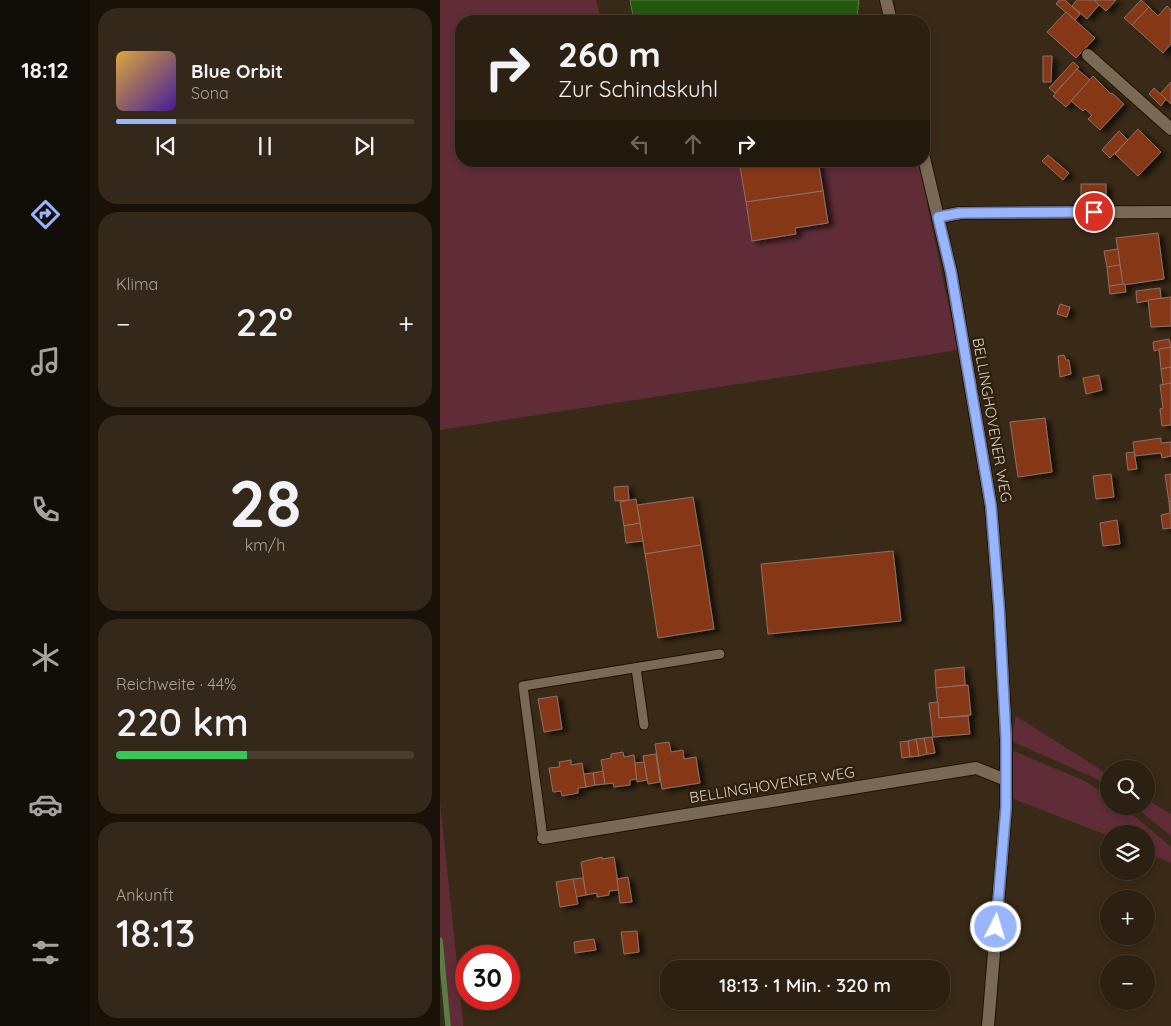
<!DOCTYPE html>
<html lang="de">
<head>
<meta charset="utf-8">
<style>
	:root { --surface:#2b2011; --page:#33281a; --text:#f1f3f6; --muted:#a6a39f; --line:#473e31; --accent:#99b5fd }
	body { margin:0; font-family:Quicksand,sans-serif; background:var(--page); color:var(--text); height:100vh; display:flex; flex-direction:column; font-size:19px; white-space:nowrap }
	* { box-sizing:border-box; margin:0 }
	p { font-size:16px; color:var(--muted) }
	.icon { flex:none; width:28px; height:28px; fill:none; stroke:currentColor; stroke-width:2; stroke-linecap:round; stroke-linejoin:round }
	.map { position:relative; flex:1; overflow:hidden }
	.drawer { display:flex; flex-direction:column; gap:8px; padding:8px; background:#181209; width:350px }
	.drawer>* { flex:none }
	.top-card { position:absolute; left:15px; top:15px; width:475px; height:152px; border-radius:20px; box-shadow:0 2px 8px #0003,0 0 0 1px var(--line); background:#2b2011; color:var(--text); overflow:hidden }
	.controls { position:absolute; left:660px; top:760px; display:grid; gap:10px }
	.controls a { display:grid; place-items:center; width:55px; height:55px; border-radius:50%; background:var(--surface); box-shadow:0 2px 8px #0003,0 0 0 1px var(--line); font-size:25px }
	.speed { position:absolute; left:15px; top:945px; display:flex; gap:10px; font-size:25px; font-weight:700; text-align:center }
	.speed>* { display:grid; place-content:center; width:65px; height:65px; border-radius:50%; background:var(--surface); box-shadow:0 2px 8px #0003,0 0 0 1px var(--line); line-height:1 }
	.speed .limit { border:8px solid #d22; background:#fff; color:#111 }
	.pin { position:absolute; display:grid; place-items:center; width:42px; height:42px; color:#fff; margin:-21px; border:2px solid #fff; border-radius:50%; box-shadow:0 1px 5px #0007 }
	.me { position:absolute; width:55px; margin:-28px; rotate:5deg; stroke-linejoin:round; filter:drop-shadow(0 0 4px #0008) }
	.turn { display:flex; align-items:center; gap:18px; height:105px; padding:0 20px; font-size:22px }
	.turn .icon { width:65px; height:65px; stroke-width:2.5 }
	.turn b { display:block; font-size:35px; line-height:42px }
	.lanes { display:flex; align-items:center; height:48px; padding:0 20px; background:#0003; justify-content:center; gap:25px; direction:ltr }
	.lanes .off { opacity:.35 }
	.big { font-size:38px; font-weight:600; line-height:1.1 }
	.drawer .card { flex:1; display:flex; flex-direction:column; justify-content:center; gap:8px; min-width:0; padding:0 18px; border-radius:20px; background:var(--page) }
	.drawer .dial { align-items:center; gap:0 }
	.dial b { font-size:65px; line-height:1 }
	.song { display:flex; align-items:center; gap:15px }
	.cover { width:60px; height:60px; border-radius:8px; background:linear-gradient(135deg,hsl(40 70% 55%),hsl(260 70% 35%)) }
	.played { height:5px; border-radius:2px; background:linear-gradient(90deg,var(--accent) 20%,var(--line) 20%) }
	.keys { display:flex; justify-content:space-around; direction:ltr }
	.heat { display:flex; justify-content:space-between; align-items:center; font-size:28px; direction:ltr }
	.charge { height:8px; border-radius:4px; background:linear-gradient(90deg,#34c759 44%,var(--line) 0) }
	.trip { position:absolute; left:220px; top:960px; width:290px; height:50px; border-radius:20px; background:var(--surface); box-shadow:0 2px 8px #0003,0 0 0 1px var(--line); font-weight:600; line-height:50px; text-align:center }
	main { display:flex; flex:1; min-height:0 }
	.tab-bar { display:flex; flex-direction:column; width:90px; justify-content:space-around; align-items:center; background:#110d07; color:var(--muted) }
	.tab-bar .icon { width:35px; height:35px }
	.tab-bar .selected { color:var(--accent) }
	.tab-bar b { font-size:22px; color:var(--text) }
	.map>svg:first-child { display:block }
</style>
</head>
<body>
<main>
<nav class="tab-bar">
<b>18:12</b>
<svg class="icon selected" aria-label="directions" viewBox="0 0 24 24"><path d="M12 3l9 9-9 9-9-9zM9 14v-3h6M13 9l2 2-2 2"/></svg>
<svg class="icon" aria-label="music" viewBox="0 0 24 24"><path d="M9 18V5l10-2v13"/><circle cx="6" cy="18" r="3"/><circle cx="16" cy="16" r="3"/></svg>
<svg class="icon" aria-label="phone" viewBox="0 0 24 24"><path d="M5 4h4l2 5-3 2q2 4 5 5l2-3 5 2v4C11 20 4 13 5 4z"/></svg>
<svg class="icon" aria-label="climate" viewBox="0 0 24 24"><path d="M12 3v18M4 7l16 10M4 17L20 7"/></svg>
<svg class="icon" aria-label="car" viewBox="0 0 24 24"><path d="M5 17H2v-5l4-1 3-4h7l3 4 3 1v5h-3M9 17h6M6 11h13"/><circle cx="7" cy="17" r="2"/><circle cx="17" cy="17" r="2"/></svg>
<svg class="icon" aria-label="filters" viewBox="0 0 24 24"><path d="M4 7h16M4 17h16"/><circle cx="9" cy="7" r="2"/><circle cx="15" cy="17" r="2"/></svg>
</nav>
<section class="drawer">
<div class="card">
<div class="song"><i class="cover"></i><div><b>Blue Orbit</b><p>Sona</p></div></div>
<div class="played"></div>
<div class="keys"><svg class="icon" aria-label="previous" viewBox="0 0 24 24"><path d="M18 5L8 12l10 7zM5 5v14"/></svg><svg class="icon" aria-label="pause" viewBox="0 0 24 24"><path d="M8 5v14M16 5v14"/></svg><svg class="icon" aria-label="next" viewBox="0 0 24 24"><path d="M6 5l10 7-10 7zM19 5v14"/></svg></div>
</div>
<div class="card"><p>Klima</p>
<div class="heat"><a>−</a><b class="big">22°</b><a>+</a></div>
</div>
<div class="card dial"><b>28</b><p>km/h</p></div>
<div class="card"><p>Reichweite · 44%</p><b class="big">220 km</b><div class="charge"></div></div>
<div class="card"><p>Ankunft</p><b class="big">18:13</b></div>
</section>
<div class="map">
<svg width="731" height="1026" viewBox="0 0 731 1026">
	<defs>
		<filter id="shadow"><feDropShadow dx="5.5" dy="3" stdDeviation="2.5" flood-color="#0009"/></filter>
	</defs>
	<rect width="100%" height="100%" fill="#392a17"/>
	<g fill="#602c38">
		<path d="M0 0H156L161 21H21V161H480L489 199 487 204 518 350 0 430Z"/>
		<path d="M576 716 669 775V787L657 779 571 741Z"/>
		<path d="M571 750 645 781 669 797V806H683L685 808 731 847V863L706 852V834H669V836L571 798Z"/>
		<path d="M706 799 731 814V836L694 806H706Z"/>
		<path d="M0 802 23 1021V1026H6L0 969Z"/>
	</g>
	<path fill="#23580e" stroke="#5a7c45" d="M190 0H419L417 17 413 21H194Z"/>
	<g fill="none" stroke-linecap="round" stroke-linejoin="round">
		<path stroke="#5a7c45" stroke-width="5.5" d="M0 940 8 1026"/>
	</g>
	<g fill="#863719" stroke="#8d7168" filter="url(#shadow)">
		<path d="M619 0H625L640 14 635 20 616 4Z"/>
		<path d="M637 0H654L659 5 647 19 632 6Z"/>
		<path d="M654 0H676L666 11Z"/>
		<path d="M701 0 709 7 692 25 684 18Z"/>
		<path d="M727 6 731 10V44L723 53 692 25 709 7 718 16Z"/>
		<path d="M626 12 655 38 636 58 607 32Z"/>
		<path d="M603 56H612L611 82H603Z"/>
		<path d="M633 62 639 67 615 93 609 88Z"/>
		<path d="M637 69 650 80 626 107 613 96Z"/>
		<path d="M653 76 671 94 672 93 684 104 660 130 648 119 652 115 645 109 643 111 631 101Z"/>
		<path d="M731 82V104L720 94Z"/>
		<path d="M714 88 726 99 721 106 709 94Z"/>
		<path d="M698 129 721 152 698 176 675 154Z"/>
		<path d="M679 131 688 140 670 158 662 150Z"/>
		<path d="M608 155 629 173 623 180 602 161Z"/>
		<path d="M299 161H378L383 191 306 202Z"/>
		<rect x="641" y="184" width="25" height="16"/>
		<path d="M383 191 388 223 355 228 356 234 312 241 306 202Z"/>
		<path d="M718 233 724 279 683 285 676 238Z"/>
		<path d="M678 249 680 265 667 267 664 251Z"/>
		<path d="M680 265 683 285 669 286 667 267Z"/>
		<path d="M685 284 686 292 670 294 669 286Z"/>
		<path d="M720 288 721 298 697 303 696 291Z"/>
		<path d="M731 297V326L711 327 708 300Z"/>
		<path d="M620 304 630 307 627 317 617 314Z"/>
		<path d="M729 339 731 347 714 351 713 342Z"/>
		<path d="M731 347V367L721 369 719 349Z"/>
		<path d="M624 355 626 360H629L631 374 620 377 618 356Z"/>
		<path d="M731 367V383L723 385 721 369Z"/>
		<path d="M659 375 662 390 646 394 643 378Z"/>
		<path d="M731 383V425L722 426 720 409 723 408 720 385Z"/>
		<path d="M605 418 612 472 578 477 570 422Z"/>
		<path d="M721 438V443L731 442V456L722 458 721 453 695 456 693 442Z"/>
		<path d="M694 452 697 469 688 470 686 453Z"/>
		<path d="M671 474 674 497 656 499 653 476Z"/>
		<path d="M731 474V501L729 502 725 475Z"/>
		<path d="M188 486 189 500 175 501 174 487Z"/>
		<path d="M253 497 261 545 205 554 197 505Z"/>
		<path d="M196 499 200 523 184 526 180 502Z"/>
		<path d="M731 501V528L723 529 721 515 730 513 729 502Z"/>
		<path d="M677 520 680 544 663 546 660 523Z"/>
		<path d="M200 523 203 541 186 543 184 526Z"/>
		<path d="M261 545 274 629 218 638 205 554Z"/>
		<path d="M453 551 461 621 328 634 321 564Z"/>
		<path d="M524 667 525 685 496 688 495 670Z"/>
		<path d="M528 685 531 715 499 718 496 688Z"/>
		<path d="M117 696 122 729 104 732 98 699Z"/>
		<path d="M498 702 499 718 528 716 530 734 493 737 489 703Z"/>
		<path d="M492 737 495 753 487 754 484 738Z"/>
		<path d="M484 738 487 754 479 756 476 739Z"/>
		<path d="M476 739 479 756 470 757 468 741Z"/>
		<path d="M468 741 470 757 462 758 460 742Z"/>
		<path d="M229 742 231 752 243 750 244 759 256 757 260 783 222 789 215 744Z"/>
		<path d="M183 752 184 757 194 755 197 779 190 780V785L174 787 173 783 165 784 161 760 171 758V754Z"/>
		<path d="M216 754 220 782 208 784 203 756Z"/>
		<path d="M131 760V765L142 763 146 787 138 788V793L122 796 121 791 113 792 109 768 120 767 119 762Z"/>
		<path d="M204 762 207 780 197 782 195 763Z"/>
		<path d="M163 771 165 784 155 785 153 773Z"/>
		<path d="M153 773 155 785 146 787 144 774Z"/>
		<path d="M162 857V859L174 857 179 890 169 891V895L157 897V893L146 895 141 862Z"/>
		<path d="M188 877 192 902 180 903 177 879Z"/>
		<path d="M143 878 146 895 135 897 133 879Z"/>
		<path d="M133 879 138 904 120 907 116 882Z"/>
		<path d="M197 931 199 952 184 954 181 932Z"/>
		<path d="M154 939 156 950 135 953 134 942Z"/>
	</g>
	<g fill="none" stroke-linecap="round" stroke-linejoin="round">
		<defs>
			<g id="service">
				<path d="M196 668 204 725"/>
				<path d="M103 838 83 686 280 654"/>
			</g>
			<g id="minor">
				<path d="M446 0 451 21"/>
				<path d="M648 55 731 129"/>
				<path d="M484 158 511 272 551 506 559 606 566 739V807L548 1026"/>
				<path d="M499 217 520 213 731 212"/>
				<path d="M103 838 536 768 566 780"/>
			</g>
		</defs>
		<use href="#service" stroke="#201202" stroke-width="11"/>
		<use href="#minor" stroke="#201202" stroke-width="14"/>
		<use href="#service" stroke="#7a6954" stroke-width="9"/>
		<use href="#minor" stroke="#7a6954" stroke-width="12"/>
	</g>
	<g fill="none" stroke-linecap="round" stroke-linejoin="round">
		<defs>
			<path id="route" d="M556 927 566 807V739L559 606 551 506 511 272 498 217 520 213 654 212"/>
		</defs>
		<use href="#route" stroke="#6376a4" stroke-width="12"/>
		<use href="#route" stroke="#99b5fd" stroke-width="9"/>
	</g>
	<g text-anchor="middle" stroke-width="5" stroke-linejoin="round" paint-order="stroke">
		<g font-size="15" fill="#d9cfc4" stroke="#2e200d">
			<text transform="translate(552 420) rotate(80)" y="5">BELLINGHOVENER WEG</text>
			<text transform="translate(332 785) rotate(-9)" y="5">BELLINGHOVENER WEG</text>
		</g>
	</g>
</svg>
<div class="controls">
<a><svg class="icon" aria-label="search" viewBox="0 0 24 24"><circle cx="10" cy="10" r="6"/><path d="M15 15l6 6"/></svg></a>
<a><svg class="icon" aria-label="layers" viewBox="0 0 24 24"><path d="M12 4l9 5-9 5-9-5zM3 14l9 5 9-5"/></svg></a>
<a>+</a>
<a>−</a>
</div>
<div class="speed"><div class="limit">30</div></div>
<div class="pin" style="left:654px;top:212px;background:#d93025"><svg class="icon" aria-label="arrive" viewBox="0 0 24 24"><path d="M6 21V4h12l-3 4 3 4H6"/></svg></div>
<svg class="me" style="left:556px;top:927px" viewBox="-20 -20 40 40"><circle r="17" fill="#99b5fd" stroke="#fff" stroke-width="3"/><path d="M0-11L8 9 0 5-8 9z" fill="#fff"/></svg>
<div class="trip">18:13 · 1 Min. · 320 m</div>
<div class="top-card">
<div class="turn"><svg class="icon" aria-label="right" viewBox="0 0 24 24"><path d="M7 20v-9h11M14 6l5 5-5 5"/></svg><div><b>260 m</b>Zur Schindskuhl</div></div>
<div class="lanes"><svg class="icon off" aria-label="left" viewBox="0 0 24 24"><path d="M17 20v-9H6M10 6l-5 5 5 5"/></svg><svg class="icon off" aria-label="ahead" viewBox="0 0 24 24"><path d="M12 20V5M6 11l6-6 6 6"/></svg><svg class="icon" aria-label="right" viewBox="0 0 24 24"><path d="M7 20v-9h11M14 6l5 5-5 5"/></svg></div>
</div>
</div>
</main>
</body>
</html>
